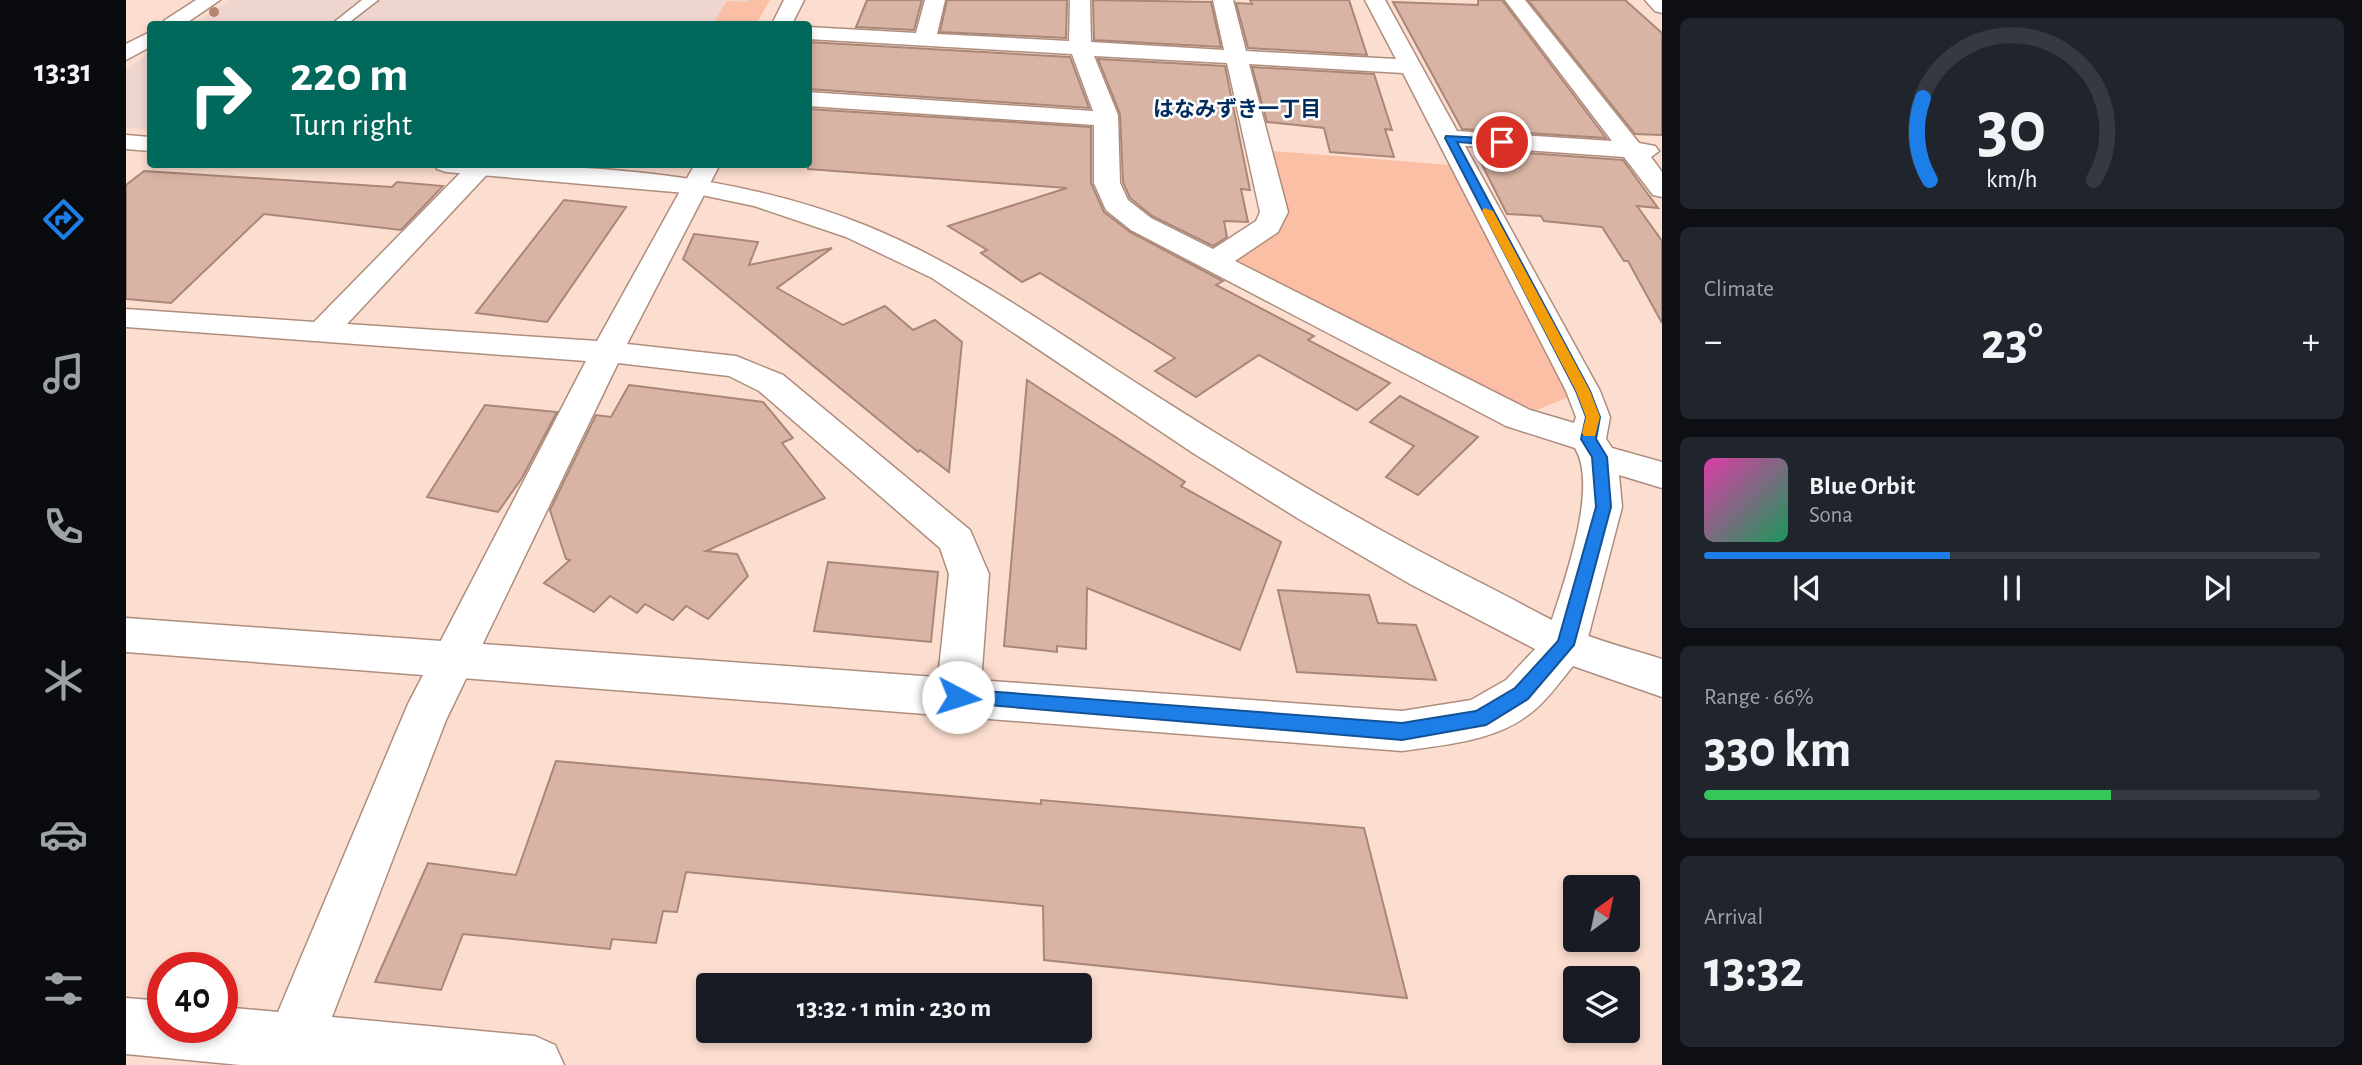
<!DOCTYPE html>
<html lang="en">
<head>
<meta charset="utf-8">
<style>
	:root { --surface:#171b24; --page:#20242c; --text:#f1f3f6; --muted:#9ea1a6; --line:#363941; --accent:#1e7ee7 }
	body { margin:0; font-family:"Alegreya Sans","Noto Sans JP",sans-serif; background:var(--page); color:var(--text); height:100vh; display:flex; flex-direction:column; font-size:26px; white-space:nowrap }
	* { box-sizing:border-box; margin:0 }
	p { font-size:23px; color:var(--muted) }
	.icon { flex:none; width:38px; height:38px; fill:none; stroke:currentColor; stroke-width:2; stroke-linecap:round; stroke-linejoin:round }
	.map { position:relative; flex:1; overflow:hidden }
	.side { display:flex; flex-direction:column; gap:18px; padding:18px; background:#0d0f14; width:700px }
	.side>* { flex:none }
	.top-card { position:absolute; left:21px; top:21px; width:665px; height:147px; border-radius:7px; box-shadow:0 4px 10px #0003; background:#00695c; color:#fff; overflow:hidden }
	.needle { width:46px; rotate:33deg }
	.controls { position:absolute; left:1437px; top:875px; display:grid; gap:14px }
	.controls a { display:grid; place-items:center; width:77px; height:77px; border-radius:7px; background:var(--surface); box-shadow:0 4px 10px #0003; font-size:35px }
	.speed { position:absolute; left:21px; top:952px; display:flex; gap:14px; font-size:35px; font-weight:700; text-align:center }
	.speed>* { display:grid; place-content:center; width:91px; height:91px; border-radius:50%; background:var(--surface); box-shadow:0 4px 10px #0003; line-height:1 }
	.speed .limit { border:10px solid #d22; background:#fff; color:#111 }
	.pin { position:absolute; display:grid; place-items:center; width:60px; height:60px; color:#fff; margin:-30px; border:4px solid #fff; border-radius:50%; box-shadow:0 2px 7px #0007 }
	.me { position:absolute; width:77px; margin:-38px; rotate:95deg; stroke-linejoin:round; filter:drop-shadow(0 0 5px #0008) }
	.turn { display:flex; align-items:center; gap:24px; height:147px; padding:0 28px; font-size:32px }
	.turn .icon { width:91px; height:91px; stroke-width:2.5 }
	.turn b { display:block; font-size:49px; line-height:60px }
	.big { font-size:52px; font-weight:700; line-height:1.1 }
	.side .widget { flex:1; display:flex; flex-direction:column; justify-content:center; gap:10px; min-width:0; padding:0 24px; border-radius:10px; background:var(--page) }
	.side .dial { align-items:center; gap:0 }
	.dial svg { height:182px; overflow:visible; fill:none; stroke:var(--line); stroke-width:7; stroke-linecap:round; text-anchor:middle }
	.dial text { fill:var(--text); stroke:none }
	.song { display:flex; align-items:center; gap:21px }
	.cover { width:84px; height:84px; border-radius:10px; background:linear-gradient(135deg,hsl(320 70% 55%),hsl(150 70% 35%)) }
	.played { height:7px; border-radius:4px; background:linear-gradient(90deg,var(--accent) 40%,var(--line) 40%) }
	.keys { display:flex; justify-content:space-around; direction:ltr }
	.heat { display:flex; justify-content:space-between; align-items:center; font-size:38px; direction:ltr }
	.charge { height:10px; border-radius:5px; background:linear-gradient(90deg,#34c759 66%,var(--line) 0) }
	.trip { position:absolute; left:570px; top:973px; width:396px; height:70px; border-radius:7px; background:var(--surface); box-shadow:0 4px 10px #0003; font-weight:700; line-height:70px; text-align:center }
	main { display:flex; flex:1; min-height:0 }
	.tab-bar { display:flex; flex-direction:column; width:126px; justify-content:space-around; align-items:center; background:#090b0e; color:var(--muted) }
	.tab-bar .icon { width:49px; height:49px }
	.tab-bar .active { color:var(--accent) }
	.tab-bar b { font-size:32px; color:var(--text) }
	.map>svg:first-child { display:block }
</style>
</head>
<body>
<main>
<nav class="tab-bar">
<b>13:31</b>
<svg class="icon active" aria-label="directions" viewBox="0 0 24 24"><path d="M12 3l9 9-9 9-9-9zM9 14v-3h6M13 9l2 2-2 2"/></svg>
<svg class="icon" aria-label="music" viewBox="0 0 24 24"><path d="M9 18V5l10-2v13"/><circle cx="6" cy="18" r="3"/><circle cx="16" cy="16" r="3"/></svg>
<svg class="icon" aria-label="phone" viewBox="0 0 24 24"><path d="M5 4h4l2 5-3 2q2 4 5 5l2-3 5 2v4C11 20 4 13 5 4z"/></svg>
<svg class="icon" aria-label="climate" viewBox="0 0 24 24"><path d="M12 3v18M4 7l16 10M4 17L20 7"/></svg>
<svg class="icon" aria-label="car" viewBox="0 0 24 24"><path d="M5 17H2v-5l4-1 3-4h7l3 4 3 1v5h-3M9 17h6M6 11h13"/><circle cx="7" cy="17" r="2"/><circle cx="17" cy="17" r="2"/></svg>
<svg class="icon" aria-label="filters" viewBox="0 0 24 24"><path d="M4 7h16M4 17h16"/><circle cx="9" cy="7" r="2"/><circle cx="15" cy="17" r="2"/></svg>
</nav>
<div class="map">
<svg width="1536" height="1065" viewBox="0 0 1536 1065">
	<rect width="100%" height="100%" fill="#fcded0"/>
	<g fill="#eed5cd">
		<path d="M104 0H644L630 24H67Z"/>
		<path d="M24 52V129L0 128V69Z"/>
	</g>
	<g fill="#fabfa4">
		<path d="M623 0H644L630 24H587L601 1 621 2Z"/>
		<path d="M1133 150 1338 166 1457 391 1392 418 1087 262 1142 226Z"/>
	</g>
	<g fill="#d9b4a4" stroke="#a98778" stroke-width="2">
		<path d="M741 0H796L788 30 730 27Z"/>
		<path d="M821 0H941L940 38 814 32Z"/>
		<path d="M967 0 1085 2 1095 47 968 40Z"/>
		<path d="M1124 0H1223L1241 55 1122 48 1110 3 1126 4Z"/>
		<path d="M1352 0H1376L1480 138 1336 129 1267 2 1352 5Z"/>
		<path d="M1402 0H1499L1536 33V135L1509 134Z"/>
		<path d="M682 42 944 57 963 108 682 89Z"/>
		<path d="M972 59 1099 66 1124 190 1115 189 1122 222 1098 221 1101 237 1087 246 1026 216 1004 198 997 182 994 114Z"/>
		<path d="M1126 67 1248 74 1266 130 1259 129 1268 157 1204 152 1198 128 1141 122Z"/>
		<path d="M682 109 965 127V183L978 212 1004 232 1097 281 1090 285 1188 336 1182 340 1264 383 1231 410 1133 355 1070 397 1029 371 1049 358 914 273 896 282 855 253 861 250 822 226 941 188 682 169Z"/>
		<path d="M1348 149 1497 160 1532 208 1511 206 1536 241V323L1502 261H1498L1476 227 1418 221 1415 216 1381 214Z"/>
		<path d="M18 171 266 187 271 182 317 186 275 230 138 214 45 303 0 299V185Z"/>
		<path d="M438 200 500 207 421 322 350 313Z"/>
		<path d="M568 234 632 242 623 265 706 248 651 288 717 325 759 306 787 330 809 320 836 342 823 472 794 450 792 452 557 259Z"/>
		<path d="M901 380 1059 482 1055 486 1155 542 1114 650 961 588 960 649 931 646V652L878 646Z"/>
		<path d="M503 385 637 402 667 438 656 443 699 498 580 551 611 554 622 576 582 619 560 606 547 620 519 604 511 613 484 596 468 612 418 583 444 560 440 559 424 510 470 415 485 417Z"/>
		<path d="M1274 396 1352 437 1292 495 1260 477 1288 446 1244 422Z"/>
		<path d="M359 405 431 412 396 478 372 512 301 497Z"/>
		<path d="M702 562 812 572 805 642 688 631Z"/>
		<path d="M1152 590 1243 595 1252 623 1290 625 1310 680 1171 672Z"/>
		<path d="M430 761 915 804V800L1238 828 1281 998 918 960 917 906 560 872 551 912 537 911 530 943 486 939 484 949 337 934 315 990 249 982 302 863 390 875Z"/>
	</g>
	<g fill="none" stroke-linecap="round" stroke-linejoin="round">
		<defs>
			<path id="service" d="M236 0H252L221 24H206Z"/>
			<g id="minor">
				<path d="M70 0H94L59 24H36L39 20Z"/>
				<path d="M658 0H678L666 24H646Z"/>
				<path d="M799 0H819L811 34 943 41 944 0H964L965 42 1098 50 1087 0H1107L1120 51 1270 59 1239 0H1259L1331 131 1486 141 1379 0H1399L1513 143 1529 146 1533 151 1525 157 1536 172V197L1527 195 1498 157 1339 146 1474 391 1484 417 1480 439 1486 448 1536 462V488L1493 475 1496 507 1460 645 1454 658 1439 663 1424 658 1418 645C1432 597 1475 491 1449 448L1380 426 1005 230 980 210 968 183V125L682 106V92L967 111 946 54 682 39V27L790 33ZM968 56 1101 63 1134 212 1130 221 1087 249 1025 218 1002 200 994 183 992 115ZM1123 64 1277 73 1440 391 1450 417 1448 423 1404 410 1109 261 1152 232 1162 212Z"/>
				<path d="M1519 0H1536V13L1529 11Z"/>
				<path d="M24 32V47L0 60V44Z"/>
				<path d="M343 164H366L368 167 221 324 471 341 569 164H594L501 344 610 356 657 375 844 530 863 574 854 697 848 711 832 716 816 711 810 697 823 574 814 548 633 391 603 376 492 363 320 720 206 1017 409 1036 429 1045 438 1065H114L0 1054V998L37 1001V1027H96V1007L152 1012 282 704 460 361 0 327V309L188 322Z"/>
			</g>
			<g id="tertiary">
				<path d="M0 135 24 137V151L0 149Z"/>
				<path d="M308 164C454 164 603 170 741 226 839 266 926 329 1015 386 1128 458 1242 527 1361 586 1391 601 1421 619 1452 632 1479 643 1508 650 1536 659V697L1447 666C1436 679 1425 695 1412 707 1375 741 1323 744 1276 751L0 652V618L1276 711 1345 700 1380 680 1409 649 1284 584 1176 521 1067 453 806 278 720 237 628 206 571 194 320 172 311 169Z"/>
			</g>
		</defs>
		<use href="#service" stroke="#af8d7d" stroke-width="3"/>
		<use href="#minor" stroke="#af8d7d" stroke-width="3"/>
		<use href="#tertiary" stroke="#af8d7d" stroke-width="3"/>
		<use href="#service" fill="#fff" fill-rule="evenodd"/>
		<use href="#minor" fill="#fff" fill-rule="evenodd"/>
		<use href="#tertiary" fill="#fff" fill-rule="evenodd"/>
	</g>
	<circle fill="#b5856e" cx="88" cy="12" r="5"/>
	<path fill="#1e7ee7" stroke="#145296" stroke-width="2" d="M1320 136 1376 139 1381 142 1376 145 1331 142 1464 391 1474 417 1470 439 1481 457 1485 507 1448 645 1402 699 1360 725 1276 740 826 702 823 697 826 691 832 689 1276 723 1350 711 1389 688 1432 641 1470 507 1466 457 1455 439 1460 417 1450 391 1319 138Z"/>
	<path fill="#f59e0b" d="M1358 208 1367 211 1464 391 1474 417 1469 436H1458L1456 433 1460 417 1450 391 1356 211Z"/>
	<g text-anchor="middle" stroke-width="5" stroke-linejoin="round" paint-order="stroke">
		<g font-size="21" font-weight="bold" fill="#002d5f" stroke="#fff">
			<text x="1111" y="116">はなみずき一丁目</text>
		</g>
	</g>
</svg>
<div class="controls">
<a><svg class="needle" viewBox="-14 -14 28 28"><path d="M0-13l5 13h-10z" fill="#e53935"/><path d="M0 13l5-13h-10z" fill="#9ea1a6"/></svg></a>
<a><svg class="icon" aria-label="layers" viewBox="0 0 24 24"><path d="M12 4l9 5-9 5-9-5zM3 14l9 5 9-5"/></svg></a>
</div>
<div class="speed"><div class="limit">40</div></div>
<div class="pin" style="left:1376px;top:142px;background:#d93025"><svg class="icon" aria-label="arrive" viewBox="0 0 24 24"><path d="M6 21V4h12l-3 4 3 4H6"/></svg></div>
<svg class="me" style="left:832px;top:697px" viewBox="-20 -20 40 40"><circle r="19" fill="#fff"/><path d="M0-13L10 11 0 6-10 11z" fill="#1e7ee7"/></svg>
<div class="trip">13:32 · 1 min · 230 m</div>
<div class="top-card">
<div class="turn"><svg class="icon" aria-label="right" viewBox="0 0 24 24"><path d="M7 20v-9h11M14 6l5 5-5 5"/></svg><div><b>220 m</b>Turn right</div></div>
</div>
</div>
<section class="side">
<div class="widget dial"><svg viewBox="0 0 100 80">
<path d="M14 69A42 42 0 1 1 86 69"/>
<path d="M14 69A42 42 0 0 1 11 33" stroke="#1e7ee7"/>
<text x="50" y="56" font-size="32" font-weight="700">30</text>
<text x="50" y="72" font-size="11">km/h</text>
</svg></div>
<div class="widget"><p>Climate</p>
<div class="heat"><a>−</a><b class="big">23°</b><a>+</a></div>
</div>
<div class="widget">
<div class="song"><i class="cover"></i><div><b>Blue Orbit</b><p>Sona</p></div></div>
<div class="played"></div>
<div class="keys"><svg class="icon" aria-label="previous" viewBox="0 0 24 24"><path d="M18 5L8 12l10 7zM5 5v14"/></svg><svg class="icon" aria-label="pause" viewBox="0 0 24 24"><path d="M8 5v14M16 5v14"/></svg><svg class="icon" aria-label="next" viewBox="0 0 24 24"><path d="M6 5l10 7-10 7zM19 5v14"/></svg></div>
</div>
<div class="widget"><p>Range · 66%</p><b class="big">330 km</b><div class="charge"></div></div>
<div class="widget"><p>Arrival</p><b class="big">13:32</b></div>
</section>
</main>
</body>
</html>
